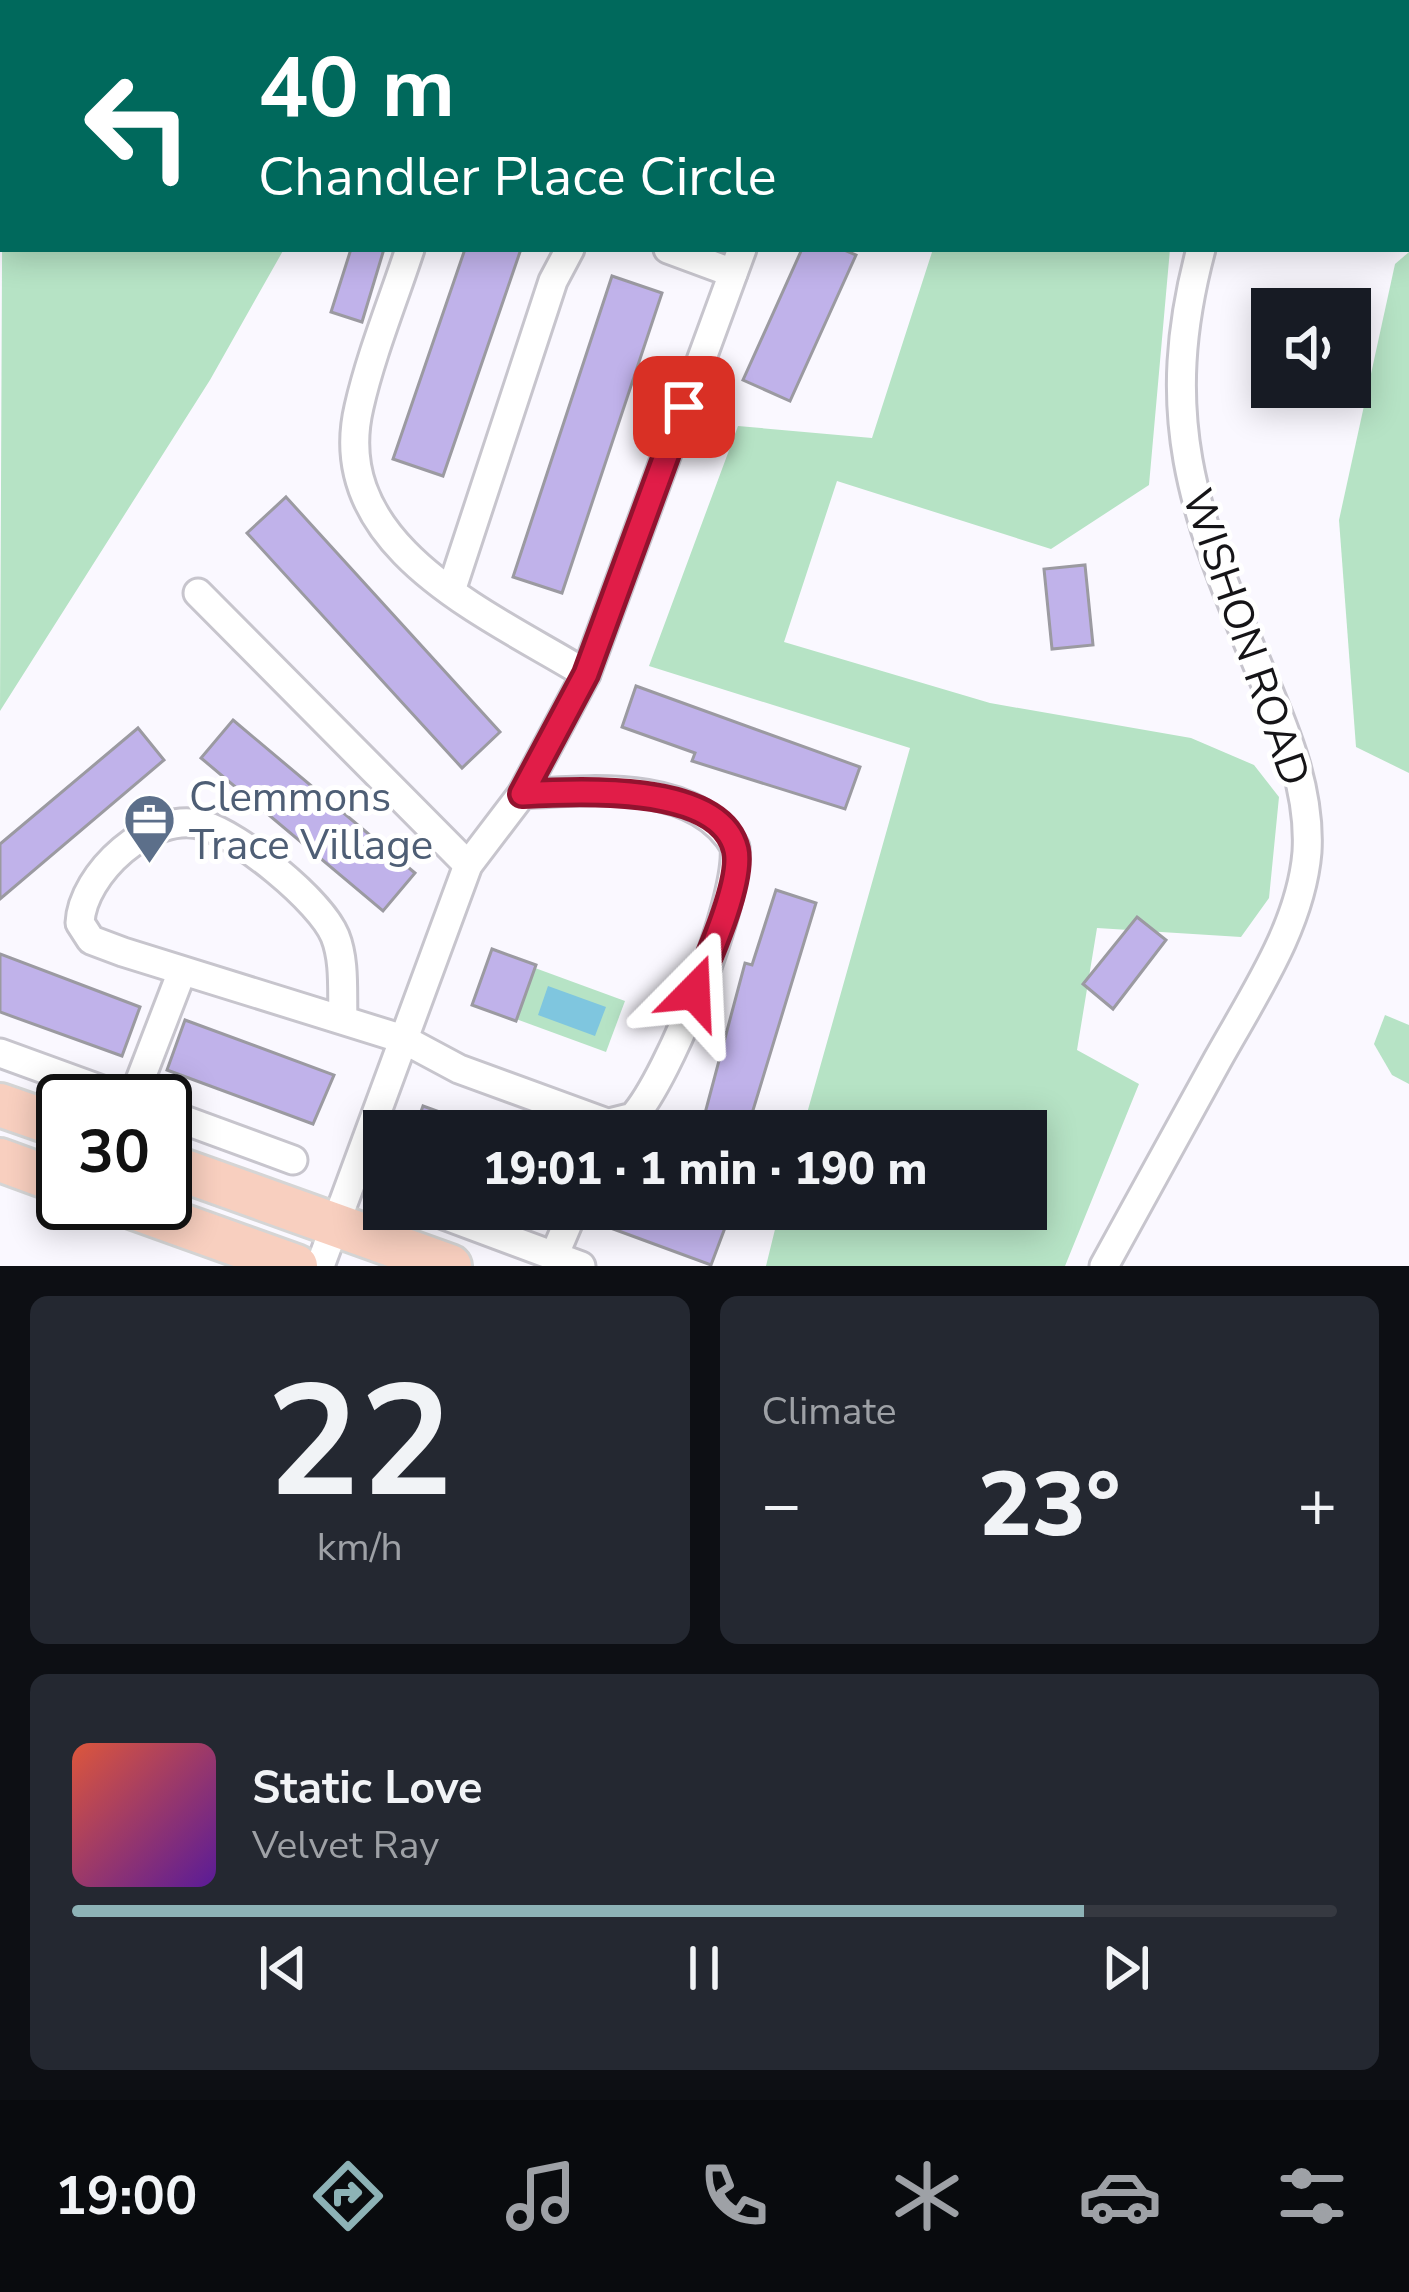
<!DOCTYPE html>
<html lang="en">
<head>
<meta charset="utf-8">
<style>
	:root { --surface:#171b24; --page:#242831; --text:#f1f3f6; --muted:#9ea1a6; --line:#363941; --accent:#8db2b6 }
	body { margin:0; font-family:"Nunito Sans",sans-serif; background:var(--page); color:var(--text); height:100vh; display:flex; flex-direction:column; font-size:45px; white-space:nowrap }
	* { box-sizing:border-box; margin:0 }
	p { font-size:39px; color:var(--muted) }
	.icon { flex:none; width:66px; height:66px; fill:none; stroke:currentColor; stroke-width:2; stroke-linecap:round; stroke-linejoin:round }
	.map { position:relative; height:1266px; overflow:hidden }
	.sheet { display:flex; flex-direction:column; gap:30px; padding:30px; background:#0d0f14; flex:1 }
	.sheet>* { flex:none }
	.banner { position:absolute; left:0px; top:0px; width:1410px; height:252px; box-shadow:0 6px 30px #0003; background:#00695c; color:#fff; overflow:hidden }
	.buttons { position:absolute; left:1251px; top:288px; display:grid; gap:24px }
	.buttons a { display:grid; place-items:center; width:120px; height:120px; border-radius:0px; background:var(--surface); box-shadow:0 6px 30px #0003; font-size:60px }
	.speed { position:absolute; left:36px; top:1074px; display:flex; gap:24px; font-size:60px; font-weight:700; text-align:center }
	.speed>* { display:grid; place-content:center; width:156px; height:156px; border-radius:50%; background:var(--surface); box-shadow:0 6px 30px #0003; line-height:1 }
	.speed .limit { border:6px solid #111; border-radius:18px; background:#fff; color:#111 }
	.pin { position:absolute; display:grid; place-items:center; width:102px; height:102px; color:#fff; margin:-51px; border-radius:24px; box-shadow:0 6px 18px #0006 }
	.me { position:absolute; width:132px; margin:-66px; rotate:21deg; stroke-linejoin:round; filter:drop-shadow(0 0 9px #0008) }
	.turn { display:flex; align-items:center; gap:42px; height:252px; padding:0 60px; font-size:54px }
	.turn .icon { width:156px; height:156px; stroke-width:2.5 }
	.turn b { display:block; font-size:84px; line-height:102px }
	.big { font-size:90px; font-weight:800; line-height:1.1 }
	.sheet .widget { flex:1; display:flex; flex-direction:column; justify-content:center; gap:18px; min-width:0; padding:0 42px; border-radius:18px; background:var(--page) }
	.sheet .dial { align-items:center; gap:0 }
	.dial b { font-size:156px; line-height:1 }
	.song { display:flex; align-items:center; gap:36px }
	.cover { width:144px; height:144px; border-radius:18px; background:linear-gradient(135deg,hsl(10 70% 55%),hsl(270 70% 35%)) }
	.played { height:12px; border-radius:6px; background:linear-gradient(90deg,var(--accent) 80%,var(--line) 80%) }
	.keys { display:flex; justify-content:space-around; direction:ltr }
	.heat { display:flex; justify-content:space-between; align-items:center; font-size:66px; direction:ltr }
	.sheet .tiles { flex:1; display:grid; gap:30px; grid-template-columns:1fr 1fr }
	.widget:last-child { grid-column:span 2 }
	.trip { position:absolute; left:363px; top:1110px; width:684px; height:120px; border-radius:0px; background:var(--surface); box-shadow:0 6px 30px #0003; font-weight:800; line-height:120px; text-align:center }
	.tab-bar { display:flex; height:192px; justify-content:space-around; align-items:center; background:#090b0e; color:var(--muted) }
	.tab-bar .icon { width:84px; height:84px }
	.tab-bar .active { color:var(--accent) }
	.tab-bar b { font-size:54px; color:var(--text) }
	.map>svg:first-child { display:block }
</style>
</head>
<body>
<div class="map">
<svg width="1409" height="1266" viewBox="0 0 1409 1266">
	<rect width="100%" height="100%" fill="#faf8ff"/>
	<g fill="#b6e3c5">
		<path d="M66 0H425L63 3Z"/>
		<path d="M3 43V249H284L210 380 0 711Z"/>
		<path d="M933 249H1170L1149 485 1051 549 837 481 784 642 990 703 1191 738 1254 765 1279 797 1269 898 1241 937 1097 928 1077 1050 1139 1084 1065 1266H766L780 1209H1026V1131H802L910 748 649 666 738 426 872 438Z"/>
		<path d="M1409 252V773L1356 747 1339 520 1395 264Z"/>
		<path d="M535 968 625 1001 606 1052 516 1019Z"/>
		<path d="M1385 1015 1409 1025V1084L1392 1075 1374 1044Z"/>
	</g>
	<path fill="#7fc6df" d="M548 986 606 1007 595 1036 538 1015Z"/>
	<g fill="#c0b2ea" stroke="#9b9aa1" stroke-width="3">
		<path d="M1071 0H1146L1070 3Z"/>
		<path d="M351 249H384L362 322 331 312Z"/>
		<path d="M465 249H521L443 476 393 459Z"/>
		<path d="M802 249H842L856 255 790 401 743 380Z"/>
		<path d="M612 276 662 293 562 593 513 577Z"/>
		<path d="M286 497 500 732 462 768 247 533Z"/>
		<path d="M1085 565 1093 645 1052 649 1044 569Z"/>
		<path d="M636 686 860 767 845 809 692 761 695 753 622 727Z"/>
		<path d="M233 720 415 873 383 911 201 758Z"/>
		<path d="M138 728 164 760 0 899V844Z"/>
		<path d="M776 890 816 903 747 1130 704 1117 745 963 752 965Z"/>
		<path d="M1137 917 1166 940 1113 1009 1083 984Z"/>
		<path d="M492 949 536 965 516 1021 472 1005Z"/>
		<path d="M0 954 140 1007 122 1056 0 1012Z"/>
		<path d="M185 1020 334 1075 313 1124 167 1070Z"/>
		<path d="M423 1106 492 1131H414Z"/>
		<path d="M602 1209H708L729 1217 711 1265 597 1223Z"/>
	</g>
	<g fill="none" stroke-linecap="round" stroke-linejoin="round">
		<defs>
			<g id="minor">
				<path d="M662 3 663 0"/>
				<path d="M823 3V0"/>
				<path d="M1273 3 1274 0"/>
				<path d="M410 249C393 301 371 354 359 407 326 547 490 615 586 674"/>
				<path d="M668 249 733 273"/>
				<path d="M451 591 553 281 570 249"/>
				<path d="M198 593 468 865"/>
				<path d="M522 794 586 674 742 249"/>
				<path d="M343 1018C342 991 345 961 335 936 320 900 239 835 203 825 151 810 82 874 80 923L91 940 123 952 403 1039 459 1069 626 1130"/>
				<path d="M0 1053 132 1101"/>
				<path d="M132 1101 181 974"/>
				<path d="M165 1113 293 1160"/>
				<path d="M428 1209 581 1266"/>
				<path d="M554 1256 574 1209"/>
				<path d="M320 1266 468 865 522 794C589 790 696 778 735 847 740 900 669 1078 633 1117L609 1123 606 1131"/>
				<path d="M1104 1266C1142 1197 1180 1128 1218 1059 1253 996 1301 926 1307 852 1311 785 1281 721 1256 661 1192 510 1157 414 1201 249"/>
			</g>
			<g id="primary">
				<path d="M0 1105 63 1127"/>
				<path d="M0 1160 63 1183"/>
				<path d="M165 1164 450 1266"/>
				<path d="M120 1203 296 1266"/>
			</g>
		</defs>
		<use href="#minor" stroke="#c7c5cd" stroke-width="33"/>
		<use href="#primary" stroke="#d5d5d5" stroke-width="48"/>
		<use href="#minor" stroke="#fff" stroke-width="27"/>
		<use href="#primary" stroke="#f8cfbf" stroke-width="42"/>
	</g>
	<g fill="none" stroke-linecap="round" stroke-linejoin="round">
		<defs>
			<path id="route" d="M684 407 586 674 522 794C573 791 720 782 736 850 743 882 707 961 694 992"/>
		</defs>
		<use href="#route" stroke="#92132f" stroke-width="30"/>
		<use href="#route" stroke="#e11d48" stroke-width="21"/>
	</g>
	<defs>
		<symbol id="office-pin" viewBox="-11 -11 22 30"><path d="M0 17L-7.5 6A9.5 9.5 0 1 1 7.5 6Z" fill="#5c6f8a" stroke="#fff"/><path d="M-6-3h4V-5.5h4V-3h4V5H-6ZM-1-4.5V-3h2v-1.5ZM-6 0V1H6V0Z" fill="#fff"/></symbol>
	</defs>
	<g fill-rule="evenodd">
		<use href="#office-pin" x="120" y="790" width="59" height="81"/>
	</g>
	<g text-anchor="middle" stroke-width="10" stroke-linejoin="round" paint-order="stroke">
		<g font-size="42" fill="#151417" stroke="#fff">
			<text transform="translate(1247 637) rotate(71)" y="15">WISHON ROAD</text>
		</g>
		<g font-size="42" fill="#4e5e75" stroke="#fff" text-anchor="start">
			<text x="189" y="811">Clemmons<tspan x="189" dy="48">Trace Village</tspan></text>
		</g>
	</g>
</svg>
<div class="buttons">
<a><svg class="icon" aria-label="sound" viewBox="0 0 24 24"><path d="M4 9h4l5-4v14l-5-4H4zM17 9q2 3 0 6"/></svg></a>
</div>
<div class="speed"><div class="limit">30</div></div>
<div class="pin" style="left:684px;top:407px;background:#d93025"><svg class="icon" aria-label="arrive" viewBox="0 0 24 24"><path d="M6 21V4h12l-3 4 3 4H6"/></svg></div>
<svg class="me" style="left:694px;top:992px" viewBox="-20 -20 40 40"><path d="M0-17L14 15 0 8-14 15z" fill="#e11d48" stroke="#fff" stroke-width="4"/></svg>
<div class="trip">19:01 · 1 min · 190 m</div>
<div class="banner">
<div class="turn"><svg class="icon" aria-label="left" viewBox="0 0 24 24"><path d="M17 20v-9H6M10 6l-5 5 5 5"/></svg><div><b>40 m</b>Chandler Place Circle</div></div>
</div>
</div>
<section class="sheet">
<div class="tiles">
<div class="widget dial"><b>22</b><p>km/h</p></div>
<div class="widget"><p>Climate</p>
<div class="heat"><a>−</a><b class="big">23°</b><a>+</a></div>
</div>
<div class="widget">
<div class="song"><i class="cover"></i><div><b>Static Love</b><p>Velvet Ray</p></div></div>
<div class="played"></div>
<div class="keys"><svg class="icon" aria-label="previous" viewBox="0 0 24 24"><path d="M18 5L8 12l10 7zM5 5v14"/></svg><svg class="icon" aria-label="pause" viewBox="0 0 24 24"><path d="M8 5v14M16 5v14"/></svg><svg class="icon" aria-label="next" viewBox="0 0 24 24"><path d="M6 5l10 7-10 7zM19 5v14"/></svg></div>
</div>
</div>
</section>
<nav class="tab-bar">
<b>19:00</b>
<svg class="icon active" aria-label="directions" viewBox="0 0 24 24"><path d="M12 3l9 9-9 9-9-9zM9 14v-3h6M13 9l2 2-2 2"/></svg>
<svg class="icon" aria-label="music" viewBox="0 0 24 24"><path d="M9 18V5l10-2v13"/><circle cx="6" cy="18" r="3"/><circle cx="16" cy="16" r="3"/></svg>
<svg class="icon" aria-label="phone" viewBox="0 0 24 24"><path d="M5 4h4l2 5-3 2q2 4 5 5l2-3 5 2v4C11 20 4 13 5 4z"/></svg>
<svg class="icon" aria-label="climate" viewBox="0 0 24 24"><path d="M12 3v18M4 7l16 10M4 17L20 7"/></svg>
<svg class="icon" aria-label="car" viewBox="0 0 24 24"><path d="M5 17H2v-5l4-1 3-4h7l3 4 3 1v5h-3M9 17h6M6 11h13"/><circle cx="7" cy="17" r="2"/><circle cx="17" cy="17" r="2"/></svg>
<svg class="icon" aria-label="filters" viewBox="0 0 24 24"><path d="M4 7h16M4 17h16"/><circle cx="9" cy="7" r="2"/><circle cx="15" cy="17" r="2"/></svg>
</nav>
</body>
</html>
